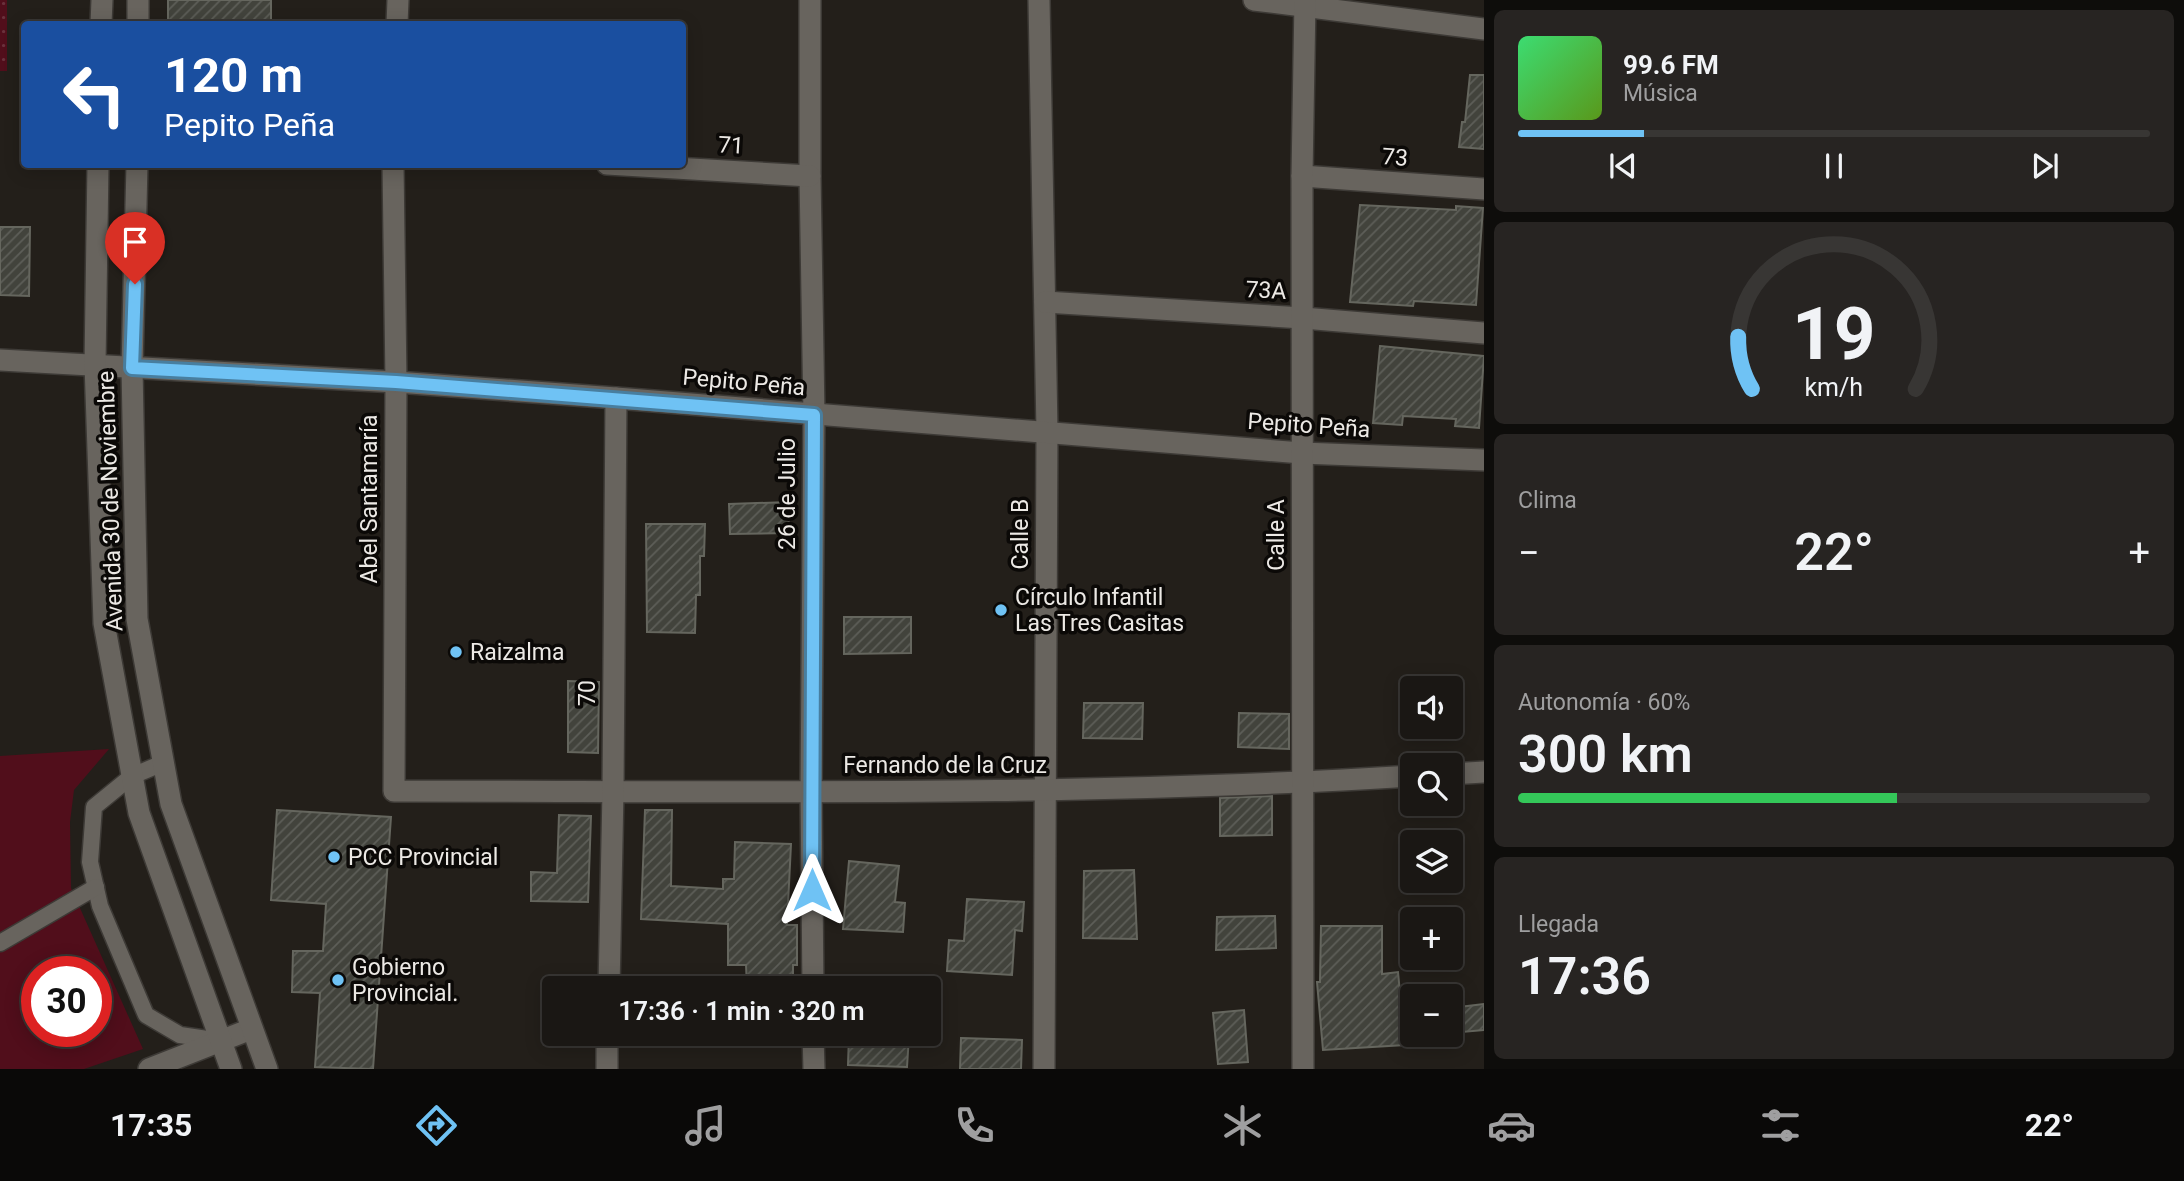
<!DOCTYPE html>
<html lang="es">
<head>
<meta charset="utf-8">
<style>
	:root { --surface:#1a1714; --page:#272422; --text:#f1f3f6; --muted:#9f9fa0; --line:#383634; --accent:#6fc2f4 }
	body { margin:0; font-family:Roboto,sans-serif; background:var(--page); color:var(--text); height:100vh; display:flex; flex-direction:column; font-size:26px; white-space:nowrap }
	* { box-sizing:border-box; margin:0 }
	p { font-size:23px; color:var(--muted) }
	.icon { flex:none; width:38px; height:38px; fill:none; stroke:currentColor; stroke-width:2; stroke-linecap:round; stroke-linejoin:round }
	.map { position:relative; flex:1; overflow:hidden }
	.details { display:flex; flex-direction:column; gap:10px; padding:10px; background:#0e0d0b; width:700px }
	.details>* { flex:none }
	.guide { position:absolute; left:21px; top:21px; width:665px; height:147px; border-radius:7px; box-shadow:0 4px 18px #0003,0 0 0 2px var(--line); background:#1a4fa0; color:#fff; overflow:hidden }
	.fabs { position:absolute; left:1400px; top:676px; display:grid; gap:14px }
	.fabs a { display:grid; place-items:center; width:63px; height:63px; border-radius:7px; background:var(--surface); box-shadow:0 4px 18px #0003,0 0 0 2px var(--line); font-size:35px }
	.speed { position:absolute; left:21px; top:956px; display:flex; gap:14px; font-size:35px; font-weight:700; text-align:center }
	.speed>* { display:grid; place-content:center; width:91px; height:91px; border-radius:50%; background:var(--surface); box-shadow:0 4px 18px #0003,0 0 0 2px var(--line); line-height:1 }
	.speed .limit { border:10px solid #d22; background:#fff; color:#111 }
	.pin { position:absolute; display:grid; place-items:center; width:60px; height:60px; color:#fff; margin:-72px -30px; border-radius:50% 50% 50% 0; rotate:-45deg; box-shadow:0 0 7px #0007 }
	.pin .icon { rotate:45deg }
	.me { position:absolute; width:77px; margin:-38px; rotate:0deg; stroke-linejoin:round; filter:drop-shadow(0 0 5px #0008) }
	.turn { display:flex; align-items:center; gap:24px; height:147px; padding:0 28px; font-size:32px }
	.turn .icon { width:91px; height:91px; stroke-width:2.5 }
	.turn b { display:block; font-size:49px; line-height:60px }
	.big { font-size:52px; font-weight:600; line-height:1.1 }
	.details .widget { flex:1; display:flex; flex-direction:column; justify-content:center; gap:10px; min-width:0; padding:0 24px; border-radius:10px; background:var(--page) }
	.details .dial { align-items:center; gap:0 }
	.dial svg { height:182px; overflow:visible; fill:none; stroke:var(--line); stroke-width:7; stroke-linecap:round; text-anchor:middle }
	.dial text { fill:var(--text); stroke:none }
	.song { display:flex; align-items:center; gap:21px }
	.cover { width:84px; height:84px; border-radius:10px; background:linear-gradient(135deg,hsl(140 70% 55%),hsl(90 70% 35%)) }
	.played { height:7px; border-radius:4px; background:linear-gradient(90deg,var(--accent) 20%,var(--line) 20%) }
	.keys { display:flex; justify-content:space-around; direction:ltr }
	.heat { display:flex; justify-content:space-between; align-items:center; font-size:38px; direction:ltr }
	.charge { height:10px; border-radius:5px; background:linear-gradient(90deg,#34c759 60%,var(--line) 0) }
	.trip { position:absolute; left:542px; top:976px; width:399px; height:70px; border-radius:7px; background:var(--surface); box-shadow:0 4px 18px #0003,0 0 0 2px var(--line); font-weight:600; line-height:70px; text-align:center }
	.tabs { display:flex; height:112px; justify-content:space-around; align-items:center; background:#0a0908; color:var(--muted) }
	.tabs .icon { width:49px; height:49px }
	.tabs .active { color:var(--accent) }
	.tabs b { font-size:32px; color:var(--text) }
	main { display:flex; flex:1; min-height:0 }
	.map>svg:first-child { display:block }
</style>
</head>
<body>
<main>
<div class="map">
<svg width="1484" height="1069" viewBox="0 0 1484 1069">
	<defs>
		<pattern id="garden-dots" width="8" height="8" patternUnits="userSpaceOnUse" patternTransform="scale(1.75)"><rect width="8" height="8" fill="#510e1b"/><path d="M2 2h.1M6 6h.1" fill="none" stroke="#6a313c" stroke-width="1.8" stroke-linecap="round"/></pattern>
		<pattern id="building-hatch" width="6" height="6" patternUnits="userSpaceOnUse" patternTransform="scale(1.75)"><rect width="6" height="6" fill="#42433c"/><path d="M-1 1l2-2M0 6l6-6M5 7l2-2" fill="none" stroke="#5d5e58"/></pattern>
	</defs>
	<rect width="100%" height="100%" fill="#231f1a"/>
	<path fill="#510e1b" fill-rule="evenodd" d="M109 749 74 790 70 822 71 888 143 1049 84 1069H0V756ZM37 971H96V1031H37Z"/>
	<rect fill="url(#garden-dots)" x="0" y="0" width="7" height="71"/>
	<g fill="url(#building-hatch)" stroke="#65665e" stroke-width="2">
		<rect x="168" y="0" width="103" height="24"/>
		<path d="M1470 75H1484V149L1459 147 1462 122H1465Z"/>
		<path d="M1360 205 1456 210V206L1483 208 1476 305 1414 301 1413 306 1350 302Z"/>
		<path d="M0 227H30L29 296 0 295Z"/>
		<path d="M1380 346 1484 356 1479 428 1455 426 1456 419 1403 416 1402 425 1373 423Z"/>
		<path d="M788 502 789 533 730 534 729 504Z"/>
		<path d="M646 524H705L704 556H700V595H696L695 633 647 632Z"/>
		<path d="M844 617H911V653L844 654Z"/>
		<path d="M568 681 599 682 598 753 568 752Z"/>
		<path d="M1084 703H1143L1142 739 1083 738Z"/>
		<path d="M1239 713 1289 714V749L1238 747Z"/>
		<path d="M1272 796V835L1220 836V798Z"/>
		<path d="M277 810 391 817 373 1069 315 1067 320 993 292 992 293 951H323L326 904 271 900Z"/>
		<path d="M645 810H672L671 886 723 889V879H734L735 842 791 844 787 925H797V965H793V989H747L746 965H728V924L641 919Z"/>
		<path d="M559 815 591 816 588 902 531 901V872L557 873Z"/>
		<path d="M849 861 899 866 895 902 905 903 903 932 843 929Z"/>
		<path d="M1134 870 1137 939 1083 938 1084 871Z"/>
		<path d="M967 899 1024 902 1022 931 1015 930 1012 975 947 971 949 940 964 941Z"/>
		<path d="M1275 916 1276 948 1216 950 1217 917Z"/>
		<path d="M1321 926H1382V974L1398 972 1405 1045 1323 1050 1317 982H1320Z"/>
		<path d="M1484 1004V1030L1451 1033V1008Z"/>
		<path d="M1244 1010 1248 1062 1218 1064 1213 1013Z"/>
		<path d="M849 1034 909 1036 907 1067 848 1065Z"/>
		<path d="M961 1038 1022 1040 1021 1069H960Z"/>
	</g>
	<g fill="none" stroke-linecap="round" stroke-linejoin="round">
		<defs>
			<g id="lane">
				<path d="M163 763 132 776 94 807 90 862 100 906 146 1015 180 1035 221 1041"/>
				<path d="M0 943 96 887"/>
			</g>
			<g id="street">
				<path d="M810 0V176L814 415 811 792 813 989"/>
				<path d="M1039 0 1047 431 1044 1069"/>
				<path d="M1254 0 1484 29"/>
				<path d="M397 24 398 0"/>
				<path d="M393 164 396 382 394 791C734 791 1073 797 1412 776"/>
				<path d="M607 164 810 176"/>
				<path d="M1302 176 1484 189"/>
				<path d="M1045 302 1303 318 1484 333"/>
				<path d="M0 360 396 382 616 398 1302 453 1484 460"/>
				<path d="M1451 774 1484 772"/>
				<path d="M609 989 613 791 616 398"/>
				<path d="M813 1034 814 1069"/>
				<path d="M149 1069 251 1029"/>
				<path d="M607 1069V1034"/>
				<path d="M1303 1069 1302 176 1305 0"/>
			</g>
			<g id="secondary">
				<path d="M101 24 102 0"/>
				<path d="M138 24V0"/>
				<path d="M98 164 95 364 104 623 139 813 231 1069"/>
				<path d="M137 164 132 368 137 619 171 804 267 1069"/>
			</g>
		</defs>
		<use href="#lane" stroke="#3d3a36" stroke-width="19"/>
		<use href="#street" stroke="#3d3a36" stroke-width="24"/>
		<use href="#secondary" stroke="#3d3a36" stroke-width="24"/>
		<use href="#lane" stroke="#68645e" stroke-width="16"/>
		<use href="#street" stroke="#68645e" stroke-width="21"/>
		<use href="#secondary" stroke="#68645e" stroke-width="21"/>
	</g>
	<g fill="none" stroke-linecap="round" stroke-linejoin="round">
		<defs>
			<path id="route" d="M135 284 132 368 396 382 814 415 812 890"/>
		</defs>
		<use href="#route" stroke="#487e9f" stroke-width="18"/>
		<use href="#route" stroke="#6fc2f4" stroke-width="12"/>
	</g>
	<g fill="#6fc2f4" stroke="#0b0907" stroke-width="2.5">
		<circle cx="1001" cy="610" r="7"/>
		<circle cx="456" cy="652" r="7"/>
		<circle cx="334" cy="857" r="7"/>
		<circle cx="338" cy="980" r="7"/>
	</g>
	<g text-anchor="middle" stroke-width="7" stroke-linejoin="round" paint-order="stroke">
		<g font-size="23" fill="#ece9e5" stroke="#0b0907">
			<text transform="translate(731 145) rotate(3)" y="8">71</text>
			<text transform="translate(1395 157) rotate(4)" y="8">73</text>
			<text transform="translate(1266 290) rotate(3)" y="8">73A</text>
			<text transform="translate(744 382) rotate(5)" y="8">Pepito Peña</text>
			<text transform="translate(1309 425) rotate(4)" y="8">Pepito Peña</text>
			<text transform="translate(787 494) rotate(-90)" y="8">26 de Julio</text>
			<text transform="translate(369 499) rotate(-90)" y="8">Abel Santamaría</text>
			<text transform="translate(110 501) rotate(-92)" y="8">Avenida 30 de Noviembre</text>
			<text transform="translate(1020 534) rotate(-90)" y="8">Calle B</text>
			<text transform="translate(1276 535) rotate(-90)" y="8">Calle A</text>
			<text transform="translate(587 693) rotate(-90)" y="8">70</text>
			<text x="945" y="773">Fernando de la Cruz</text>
		</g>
		<g font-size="23" fill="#ece9e5" stroke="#0b0907" text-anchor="start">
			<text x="1015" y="605">Círculo Infantil<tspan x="1015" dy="26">Las Tres Casitas</tspan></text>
			<text x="470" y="660">Raizalma</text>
			<text x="348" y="865">PCC Provincial</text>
			<text x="352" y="975">Gobierno<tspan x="352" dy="26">Provincial.</tspan></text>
		</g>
	</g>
</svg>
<div class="fabs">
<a><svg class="icon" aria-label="sound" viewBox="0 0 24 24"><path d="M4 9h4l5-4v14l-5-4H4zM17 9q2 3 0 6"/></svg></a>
<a><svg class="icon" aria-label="search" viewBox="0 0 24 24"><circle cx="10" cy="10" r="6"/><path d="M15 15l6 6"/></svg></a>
<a><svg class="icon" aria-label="layers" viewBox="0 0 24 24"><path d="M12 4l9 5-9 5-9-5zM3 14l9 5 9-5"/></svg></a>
<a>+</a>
<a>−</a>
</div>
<div class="speed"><div class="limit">30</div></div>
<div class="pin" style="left:135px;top:284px;background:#d93025"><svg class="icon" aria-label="arrive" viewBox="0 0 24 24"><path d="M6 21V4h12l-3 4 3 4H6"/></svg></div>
<svg class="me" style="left:812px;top:890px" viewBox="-20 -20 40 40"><path d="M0-17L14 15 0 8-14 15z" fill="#6fc2f4" stroke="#fff" stroke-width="4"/></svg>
<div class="trip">17:36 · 1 min · 320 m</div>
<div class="guide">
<div class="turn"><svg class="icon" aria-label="left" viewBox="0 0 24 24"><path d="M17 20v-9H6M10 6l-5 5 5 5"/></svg><div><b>120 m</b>Pepito Peña</div></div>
</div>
</div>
<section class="details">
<div class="widget">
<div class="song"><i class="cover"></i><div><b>99.6 FM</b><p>Música</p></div></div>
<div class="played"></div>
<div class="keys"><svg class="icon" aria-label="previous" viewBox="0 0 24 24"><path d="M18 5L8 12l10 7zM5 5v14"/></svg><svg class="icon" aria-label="pause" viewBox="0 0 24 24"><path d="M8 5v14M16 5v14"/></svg><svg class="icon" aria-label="next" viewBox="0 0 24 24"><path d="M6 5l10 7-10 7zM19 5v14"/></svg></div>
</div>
<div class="widget dial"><svg viewBox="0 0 100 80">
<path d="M14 69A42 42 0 1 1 86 69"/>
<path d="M14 69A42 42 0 0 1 8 46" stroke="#6fc2f4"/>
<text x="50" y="56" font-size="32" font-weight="700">19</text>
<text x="50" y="72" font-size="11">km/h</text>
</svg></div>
<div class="widget"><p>Clima</p>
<div class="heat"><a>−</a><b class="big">22°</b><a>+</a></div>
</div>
<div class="widget"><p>Autonomía · 60%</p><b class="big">300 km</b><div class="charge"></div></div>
<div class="widget"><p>Llegada</p><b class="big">17:36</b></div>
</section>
</main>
<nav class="tabs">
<b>17:35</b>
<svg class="icon active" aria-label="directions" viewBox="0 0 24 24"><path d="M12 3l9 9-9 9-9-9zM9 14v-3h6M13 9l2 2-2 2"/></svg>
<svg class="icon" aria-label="music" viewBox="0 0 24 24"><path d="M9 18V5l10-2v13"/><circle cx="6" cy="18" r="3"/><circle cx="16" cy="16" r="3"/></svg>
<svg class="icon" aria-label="phone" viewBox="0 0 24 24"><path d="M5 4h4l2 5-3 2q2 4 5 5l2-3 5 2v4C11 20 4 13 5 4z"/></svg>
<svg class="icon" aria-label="climate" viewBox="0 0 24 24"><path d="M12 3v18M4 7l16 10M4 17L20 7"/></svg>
<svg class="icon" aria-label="car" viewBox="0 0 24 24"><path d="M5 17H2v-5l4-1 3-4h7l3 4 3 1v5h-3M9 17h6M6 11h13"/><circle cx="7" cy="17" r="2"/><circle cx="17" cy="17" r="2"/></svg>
<svg class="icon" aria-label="filters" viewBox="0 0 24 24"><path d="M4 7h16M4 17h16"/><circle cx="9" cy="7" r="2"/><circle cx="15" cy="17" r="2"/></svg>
<b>22°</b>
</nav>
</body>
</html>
